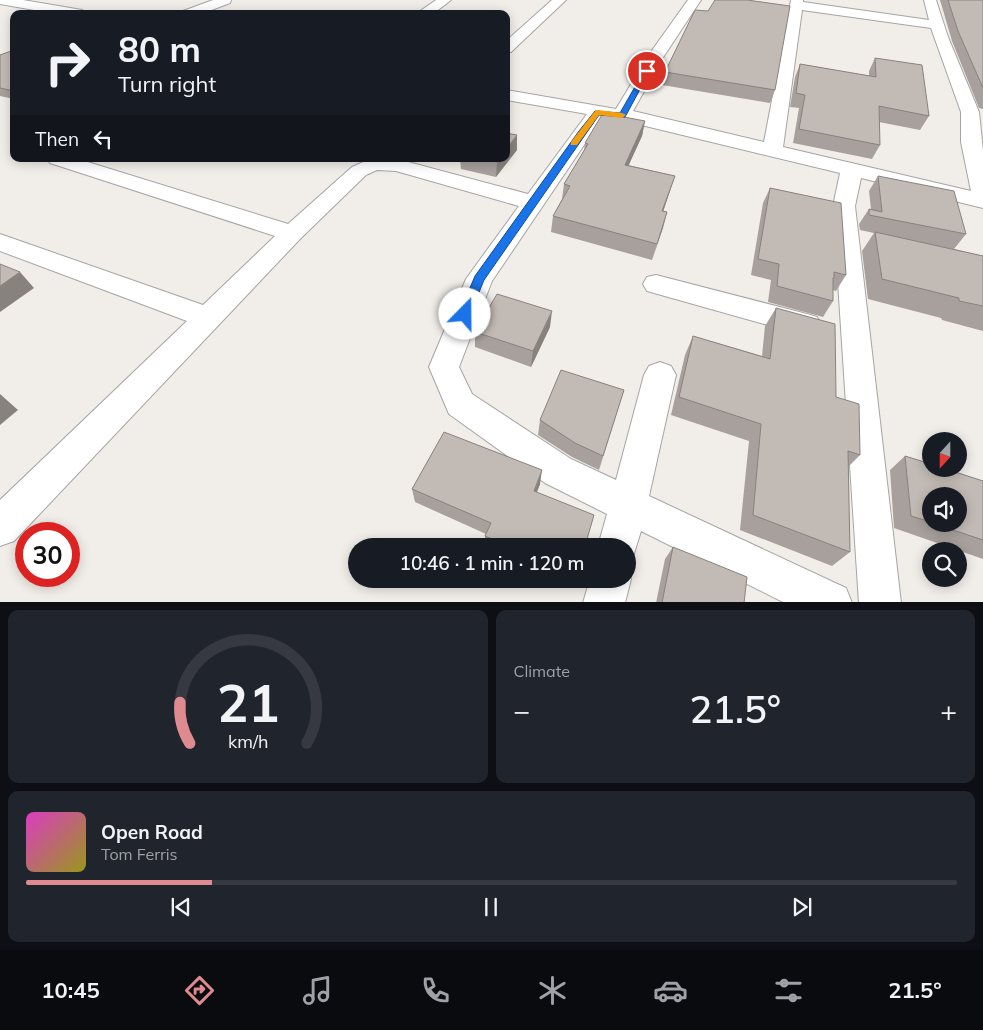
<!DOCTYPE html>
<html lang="en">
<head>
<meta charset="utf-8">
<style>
	:root { --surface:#171b24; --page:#20242c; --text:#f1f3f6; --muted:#9ea1a6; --line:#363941; --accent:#df8a8f }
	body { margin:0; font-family:Mulish,sans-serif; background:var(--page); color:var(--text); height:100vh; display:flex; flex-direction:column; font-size:19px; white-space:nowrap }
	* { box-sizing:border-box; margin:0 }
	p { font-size:16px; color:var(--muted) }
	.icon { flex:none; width:28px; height:28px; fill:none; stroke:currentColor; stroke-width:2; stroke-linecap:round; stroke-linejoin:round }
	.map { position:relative; height:602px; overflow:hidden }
	.drawer { display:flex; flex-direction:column; gap:8px; padding:8px; background:#0d0f14; flex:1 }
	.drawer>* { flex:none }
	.hud { position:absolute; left:10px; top:10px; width:500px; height:152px; border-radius:10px; box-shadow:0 2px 12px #0003; background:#171b24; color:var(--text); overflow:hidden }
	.needle { width:32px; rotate:201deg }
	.tools { position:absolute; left:922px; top:432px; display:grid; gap:10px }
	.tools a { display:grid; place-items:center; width:45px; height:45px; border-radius:50%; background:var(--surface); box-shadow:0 2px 12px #0003; font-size:25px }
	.speed { position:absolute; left:15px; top:522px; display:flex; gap:10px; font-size:25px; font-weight:700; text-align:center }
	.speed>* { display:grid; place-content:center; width:65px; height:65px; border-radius:50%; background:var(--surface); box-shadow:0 2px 12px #0003; line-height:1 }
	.speed .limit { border:8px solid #d22; background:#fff; color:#111 }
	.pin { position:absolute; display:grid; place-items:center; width:42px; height:42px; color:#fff; margin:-21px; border:2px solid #fff; border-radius:50%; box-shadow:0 1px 5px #0007 }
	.me { position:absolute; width:55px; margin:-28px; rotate:22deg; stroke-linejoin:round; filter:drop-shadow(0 0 4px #0008) }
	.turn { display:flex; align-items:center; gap:18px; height:105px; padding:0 25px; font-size:22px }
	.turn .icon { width:65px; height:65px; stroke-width:2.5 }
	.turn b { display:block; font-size:35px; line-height:42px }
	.then { display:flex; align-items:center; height:48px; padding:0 25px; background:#0003; gap:10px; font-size:19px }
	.big { font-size:38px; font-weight:600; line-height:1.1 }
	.drawer .card { flex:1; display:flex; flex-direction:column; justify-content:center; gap:8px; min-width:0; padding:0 18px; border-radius:10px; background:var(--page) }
	.drawer .dial { align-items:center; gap:0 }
	.dial svg { height:130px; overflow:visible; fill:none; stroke:var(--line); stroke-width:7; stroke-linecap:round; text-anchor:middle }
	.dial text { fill:var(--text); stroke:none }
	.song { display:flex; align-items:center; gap:15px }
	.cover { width:60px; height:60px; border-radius:8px; background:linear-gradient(135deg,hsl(310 70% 55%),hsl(60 70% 35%)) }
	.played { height:5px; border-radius:2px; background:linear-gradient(90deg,var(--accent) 20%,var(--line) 20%) }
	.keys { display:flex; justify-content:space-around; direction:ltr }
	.heat { display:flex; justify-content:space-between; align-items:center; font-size:28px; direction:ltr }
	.drawer .tiles { flex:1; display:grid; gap:8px; grid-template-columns:1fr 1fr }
	.card:last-child { grid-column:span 2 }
	.trip { position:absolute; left:348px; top:538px; width:288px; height:50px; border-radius:25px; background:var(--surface); box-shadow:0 2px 12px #0003; font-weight:600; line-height:50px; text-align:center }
	.dock { display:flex; height:80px; justify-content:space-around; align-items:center; background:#090b0e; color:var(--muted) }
	.dock .icon { width:35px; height:35px }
	.dock .active { color:var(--accent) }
	.dock b { font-size:22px; color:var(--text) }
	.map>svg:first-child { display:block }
</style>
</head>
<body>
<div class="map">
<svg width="983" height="603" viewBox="0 0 983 603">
	<rect width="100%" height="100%" fill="#f1eee9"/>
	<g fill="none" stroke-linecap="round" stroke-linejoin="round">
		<defs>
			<g id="minor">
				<path d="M0 0H23L82 10 89 14H57L0 4Z"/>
				<path d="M213 0H231L230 3 201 14H181L183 11Z"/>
				<path d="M436 0H451L433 14H416Z"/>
				<path d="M552 0H566L511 52 506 53V41Z"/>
				<path d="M688 0H701L664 56 633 111 764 142 791 0H803V2L929 20 924 0H936L948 37 979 112 983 151V208L861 178 855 206 901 603H859L833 206 840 173 633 123 603 117 492 281 459 367 472 394 571 459 616 480 644 375 649 366 660 362 671 366 676 375 649 496 846 588 852 603H785L641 531 632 560 626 562V546H598L607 514 545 483 449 414 429 367 466 279 519 206 396 171 377 170 366 175 301 238 14 541 0 546V500L187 321 0 251V234L203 305 275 236 50 163 47 159H78L288 224 352 167 370 159H397L528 194 587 114 506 100V90L616 109 648 56ZM802 10 931 28 961 112V142L971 191 783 147Z"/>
				<path d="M656 275 807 314 817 317 821 325 817 333 807 336 647 291 643 284 647 277Z"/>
				<path d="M626 569 631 579 625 603H583L590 579H626Z"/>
			</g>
		</defs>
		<use href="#minor" stroke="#a5a5a5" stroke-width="2"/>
		<use href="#minor" fill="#fff" fill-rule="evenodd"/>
	</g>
	<g fill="#a7a09c" fill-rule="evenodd">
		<path d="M940 0H983V109L979 108 952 41Z"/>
		<path d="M708 11 775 90 770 103 662 85 665 72Z"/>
		<path d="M14 50V99L0 96V55Z"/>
		<path d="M875 58 929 116 920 130 879 122 880 145 872 159 793 143 799 108 790 107 795 77 800 64 869 76V71Z"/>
		<path d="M645 121 642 136 628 165 675 176 663 211 667 212 652 260 551 232 553 216 562 199 564 184 584 151 585 143Z"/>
		<path d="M517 135V150L496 177 461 169 460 159H506Z"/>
		<path d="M878 176 966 234 954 249 983 256V331L942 320 941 318 868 299 862 251 874 233 860 230 859 224 869 209H871L869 191Z"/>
		<path d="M770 188 846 275 836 291 833 290V301L823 317 768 302 771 280 751 275 763 203Z"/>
		<path d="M776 308 836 397 860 455 848 467 850 552 832 566 740 530 749 441 671 415 685 355 693 336 762 356 765 326Z"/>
		<path d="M550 327 531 367 475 347V332Z"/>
		<path d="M624 390 599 470 572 457 538 435 540 420Z"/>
		<path d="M905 456 983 481V559L894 528 890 470ZM931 496 959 524H931Z"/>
		<path d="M540 484 537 492 585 546H485V536L486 534 415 502 412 489Z"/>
		<path d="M673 547 744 603H656L665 559Z"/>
		<path d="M553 579H575L572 587Z"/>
	</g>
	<g fill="#88827f">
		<path d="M645 121 642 136 622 180 625 165Z"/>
		<path d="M517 135V150L496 177 497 162 499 159H506V150Z"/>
		<path d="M675 176 658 227 662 211Z"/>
		<path d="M667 212 663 228 652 260Z"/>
		<path d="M20 272 34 288 0 312V286Z"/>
		<path d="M552 311 550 327 531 367 533 351Z"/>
		<path d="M0 394 18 410 0 425Z"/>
		<path d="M542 470 540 484 532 504 534 491Z"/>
	</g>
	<g fill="#c2bab5" stroke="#88827f">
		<path d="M715 0H747L790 6 775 90 665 72 695 10 708 11Z"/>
		<path d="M948 0H983V88L958 31Z"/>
		<path d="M14 50V91L0 88V55Z"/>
		<path d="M875 58 922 65 929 116 879 106 880 145 799 129 805 95 796 93 800 64 876 77Z"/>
		<path d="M603 113 645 121 625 165 675 176 662 211 667 212 657 244 553 216 570 186 564 184 588 144 585 143Z"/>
		<path d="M506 133 517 135 506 150Z"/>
		<path d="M483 159H499L497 162Z"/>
		<path d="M878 176 954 191 966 234 869 215V209L882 212Z"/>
		<path d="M770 188 841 203 846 275 834 272V278H833V301L777 286 779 264 758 259Z"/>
		<path d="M875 232 983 256V306L959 301V298L882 279Z"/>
		<path d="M0 264 20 272 0 286Z"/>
		<path d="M497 294 552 311 533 351 475 332Z"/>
		<path d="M776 308 835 324 836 397 859 404 860 455 848 451 850 552 753 515 761 424 679 397 693 336 770 359Z"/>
		<path d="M561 370 624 390 603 456 575 443 540 420Z"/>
		<path d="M444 432 542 470 534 491 594 515 585 546H508L485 536 491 523 412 489Z"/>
		<path d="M905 456 931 464V469H946L983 481V540L935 524H959V496H931V522L911 516Z"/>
		<path d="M673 547 747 577 744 603H662Z"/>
	</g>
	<path fill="#1a73e8" stroke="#114b97" d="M647 69 650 71 625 117 599 115 484 280 469 317H461L459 314 475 276 579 131 595 111 620 113 644 71Z"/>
	<path fill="#f59e0b" d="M598 110 622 113 626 115 622 118 599 115 577 145H571V142L595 111Z"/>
</svg>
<div class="tools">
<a><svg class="needle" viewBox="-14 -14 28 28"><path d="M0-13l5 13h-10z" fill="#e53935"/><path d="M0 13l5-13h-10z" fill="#9ea1a6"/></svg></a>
<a><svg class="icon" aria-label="sound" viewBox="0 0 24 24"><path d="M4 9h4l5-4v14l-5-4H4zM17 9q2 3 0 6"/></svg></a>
<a><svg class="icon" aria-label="search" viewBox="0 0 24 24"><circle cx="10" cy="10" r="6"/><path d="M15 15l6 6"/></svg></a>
</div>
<div class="speed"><div class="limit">30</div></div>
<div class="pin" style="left:647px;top:71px;background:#d93025"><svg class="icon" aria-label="arrive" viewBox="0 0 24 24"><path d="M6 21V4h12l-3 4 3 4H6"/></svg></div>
<svg class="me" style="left:465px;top:314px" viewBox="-20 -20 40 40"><circle r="19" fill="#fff"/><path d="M0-13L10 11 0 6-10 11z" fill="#1a73e8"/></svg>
<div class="trip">10:46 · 1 min · 120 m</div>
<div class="hud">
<div class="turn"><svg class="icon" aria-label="right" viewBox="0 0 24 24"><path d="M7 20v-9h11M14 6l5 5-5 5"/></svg><div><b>80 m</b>Turn right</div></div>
<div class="then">Then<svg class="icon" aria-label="left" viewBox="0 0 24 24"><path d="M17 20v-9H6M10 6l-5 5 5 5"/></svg></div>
</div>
</div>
<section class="drawer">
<div class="tiles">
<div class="card dial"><svg viewBox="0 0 100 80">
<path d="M14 69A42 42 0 1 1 86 69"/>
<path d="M14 69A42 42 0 0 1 8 44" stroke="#df8a8f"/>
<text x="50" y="56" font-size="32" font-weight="700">21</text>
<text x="50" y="72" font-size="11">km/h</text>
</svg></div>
<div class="card"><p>Climate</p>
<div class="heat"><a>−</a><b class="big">21.5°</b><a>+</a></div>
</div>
<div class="card">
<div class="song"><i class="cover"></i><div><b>Open Road</b><p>Tom Ferris</p></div></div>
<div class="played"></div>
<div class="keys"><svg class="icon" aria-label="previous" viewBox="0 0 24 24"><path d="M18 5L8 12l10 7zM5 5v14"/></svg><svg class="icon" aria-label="pause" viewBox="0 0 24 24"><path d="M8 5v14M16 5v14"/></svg><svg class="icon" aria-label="next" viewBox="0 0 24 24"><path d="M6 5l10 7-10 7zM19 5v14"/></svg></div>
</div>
</div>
</section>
<nav class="dock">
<b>10:45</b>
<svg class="icon active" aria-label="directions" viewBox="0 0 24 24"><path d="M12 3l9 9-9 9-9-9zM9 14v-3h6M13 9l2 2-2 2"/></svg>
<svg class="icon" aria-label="music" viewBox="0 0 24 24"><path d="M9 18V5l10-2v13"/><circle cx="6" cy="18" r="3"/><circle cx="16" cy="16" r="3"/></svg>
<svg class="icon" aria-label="phone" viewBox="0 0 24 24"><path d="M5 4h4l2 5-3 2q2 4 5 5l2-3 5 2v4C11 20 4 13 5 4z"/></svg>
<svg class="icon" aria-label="climate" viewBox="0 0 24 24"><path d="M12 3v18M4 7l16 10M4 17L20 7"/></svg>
<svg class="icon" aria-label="car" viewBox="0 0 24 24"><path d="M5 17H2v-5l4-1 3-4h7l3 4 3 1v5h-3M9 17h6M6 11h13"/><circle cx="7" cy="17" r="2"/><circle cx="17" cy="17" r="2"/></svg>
<svg class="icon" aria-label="filters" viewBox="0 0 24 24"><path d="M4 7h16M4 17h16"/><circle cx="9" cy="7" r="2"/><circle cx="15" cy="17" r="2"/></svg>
<b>21.5°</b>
</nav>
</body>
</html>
